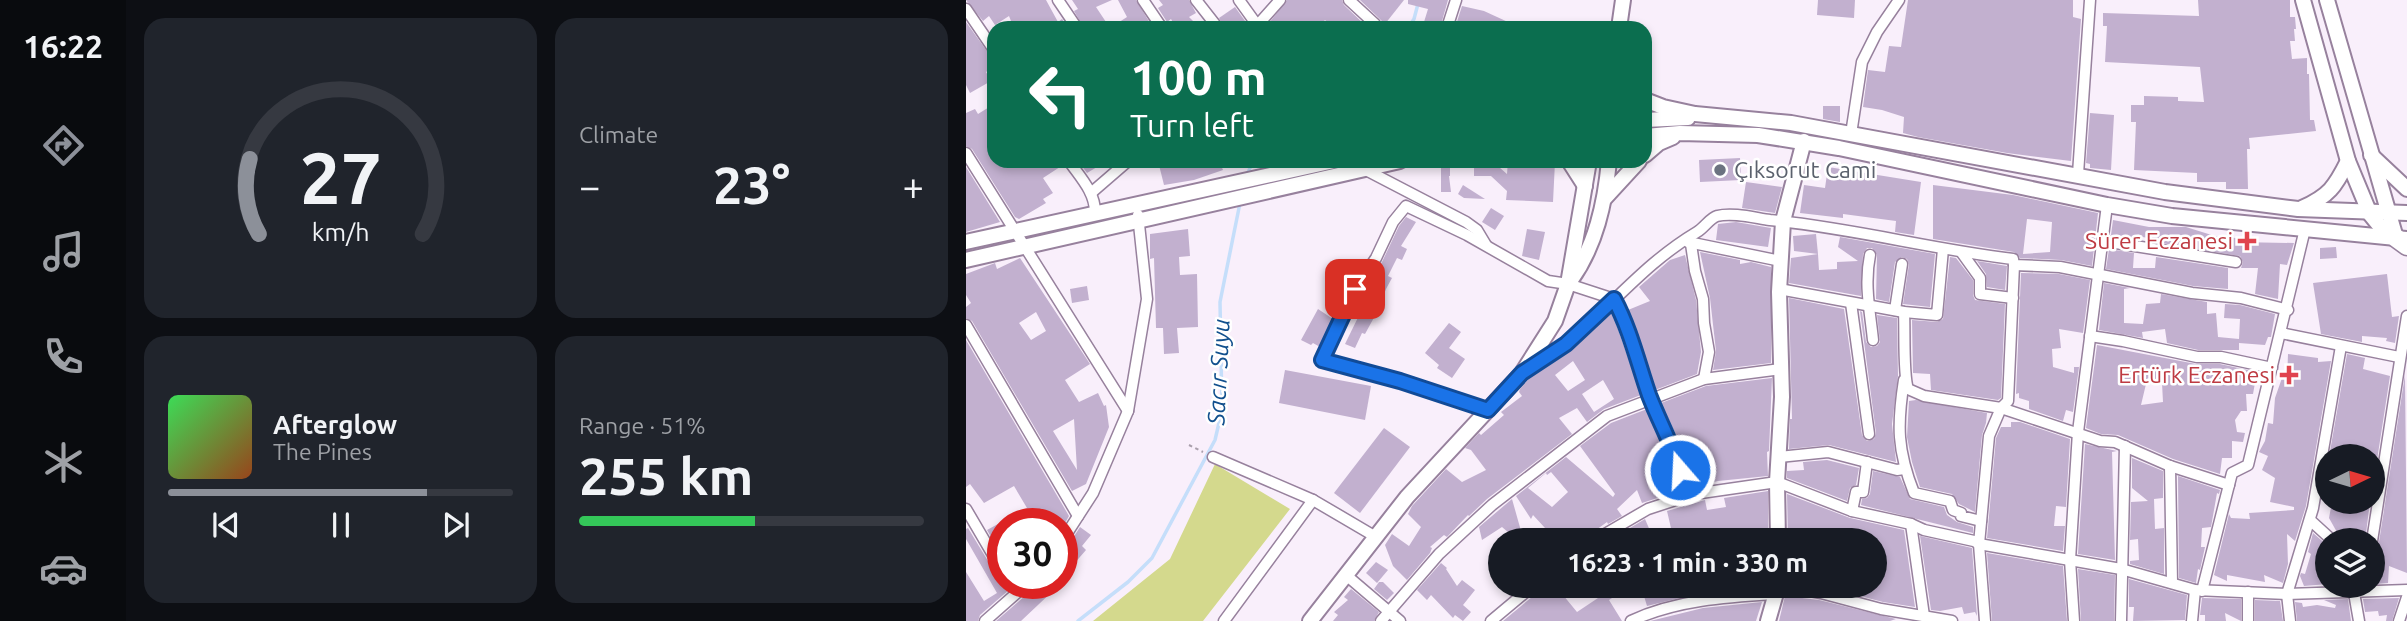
<!DOCTYPE html>
<html lang="en">
<head>
<meta charset="utf-8">
<style>
	:root { --surface:#171b24; --page:#20242c; --text:#f1f3f6; --muted:#9ea1a6; --line:#363941; --accent:#8c9099 }
	body { margin:0; font-family:Ubuntu,sans-serif; background:var(--page); color:var(--text); height:100vh; display:flex; flex-direction:column; font-size:26px; white-space:nowrap }
	* { box-sizing:border-box; margin:0 }
	p { font-size:23px; color:var(--muted) }
	.icon { flex:none; width:38px; height:38px; fill:none; stroke:currentColor; stroke-width:2; stroke-linecap:round; stroke-linejoin:round }
	.map { position:relative; flex:1; overflow:hidden }
	.sheet { display:flex; flex-direction:column; gap:18px; padding:18px; background:#0d0f14; width:840px }
	.sheet>* { flex:none }
	.banner { position:absolute; left:21px; top:21px; width:665px; height:147px; border-radius:21px; box-shadow:0 4px 10px #0003; background:#0b6e4f; color:#fff; overflow:hidden }
	.needle { width:46px; rotate:85deg }
	.fabs { position:absolute; left:1349px; top:444px; display:grid; gap:14px }
	.fabs a { display:grid; place-items:center; width:70px; height:70px; border-radius:50%; background:var(--surface); box-shadow:0 4px 10px #0003; font-size:35px }
	.speed { position:absolute; left:21px; top:508px; display:flex; gap:14px; font-size:35px; font-weight:700; text-align:center }
	.speed>* { display:grid; place-content:center; width:91px; height:91px; border-radius:50%; background:var(--surface); box-shadow:0 4px 10px #0003; line-height:1 }
	.speed .limit { border:10px solid #d22; background:#fff; color:#111 }
	.pin { position:absolute; display:grid; place-items:center; width:60px; height:60px; color:#fff; margin:-30px; border-radius:14px; box-shadow:0 4px 10px #0006 }
	.me { position:absolute; width:77px; margin:-38px; rotate:341deg; stroke-linejoin:round; filter:drop-shadow(0 0 5px #0008) }
	.turn { display:flex; align-items:center; gap:24px; height:147px; padding:0 28px; font-size:32px }
	.turn .icon { width:91px; height:91px; stroke-width:2.5 }
	.turn b { display:block; font-size:49px; line-height:60px }
	.big { font-size:52px; font-weight:600; line-height:1.1 }
	.sheet .tile { flex:1; display:flex; flex-direction:column; justify-content:center; gap:10px; min-width:0; padding:0 24px; border-radius:21px; background:var(--page) }
	.sheet .dial { align-items:center; gap:0 }
	.dial svg { height:182px; overflow:visible; fill:none; stroke:var(--line); stroke-width:7; stroke-linecap:round; text-anchor:middle }
	.dial text { fill:var(--text); stroke:none }
	.song { display:flex; align-items:center; gap:21px }
	.cover { width:84px; height:84px; border-radius:10px; background:linear-gradient(135deg,hsl(130 70% 55%),hsl(20 70% 35%)) }
	.played { height:7px; border-radius:4px; background:linear-gradient(90deg,var(--accent) 75%,var(--line) 75%) }
	.keys { display:flex; justify-content:space-around; direction:ltr }
	.heat { display:flex; justify-content:space-between; align-items:center; font-size:38px; direction:ltr }
	.charge { height:10px; border-radius:5px; background:linear-gradient(90deg,#34c759 51%,var(--line) 0) }
	.sheet .tiles { flex:1; display:grid; gap:18px; grid-template-columns:repeat(2,1fr) }
	.trip { position:absolute; left:522px; top:528px; width:399px; height:70px; border-radius:35px; background:var(--surface); box-shadow:0 4px 10px #0003; font-weight:600; line-height:70px; text-align:center }
	main { display:flex; flex:1; min-height:0 }
	.tab-bar { display:flex; flex-direction:column; width:126px; justify-content:space-around; align-items:center; background:#090b0e; color:var(--muted) }
	.tab-bar .icon { width:49px; height:49px }
	.tab-bar .active { color:var(--accent) }
	.tab-bar b { font-size:32px; color:var(--text) }
	.map>svg:first-child { display:block }
</style>
</head>
<body>
<main>
<nav class="tab-bar">
<b>16:22</b>
<svg class="icon active" aria-label="directions" viewBox="0 0 24 24"><path d="M12 3l9 9-9 9-9-9zM9 14v-3h6M13 9l2 2-2 2"/></svg>
<svg class="icon" aria-label="music" viewBox="0 0 24 24"><path d="M9 18V5l10-2v13"/><circle cx="6" cy="18" r="3"/><circle cx="16" cy="16" r="3"/></svg>
<svg class="icon" aria-label="phone" viewBox="0 0 24 24"><path d="M5 4h4l2 5-3 2q2 4 5 5l2-3 5 2v4C11 20 4 13 5 4z"/></svg>
<svg class="icon" aria-label="climate" viewBox="0 0 24 24"><path d="M12 3v18M4 7l16 10M4 17L20 7"/></svg>
<svg class="icon" aria-label="car" viewBox="0 0 24 24"><path d="M5 17H2v-5l4-1 3-4h7l3 4 3 1v5h-3M9 17h6M6 11h13"/><circle cx="7" cy="17" r="2"/><circle cx="17" cy="17" r="2"/></svg>
</nav>
<section class="sheet">
<div class="tiles">
<div class="tile dial"><svg viewBox="0 0 100 80">
<path d="M14 69A42 42 0 1 1 86 69"/>
<path d="M14 69A42 42 0 0 1 10 36" stroke="#8c9099"/>
<text x="50" y="56" font-size="32" font-weight="700">27</text>
<text x="50" y="72" font-size="11">km/h</text>
</svg></div>
<div class="tile"><p>Climate</p>
<div class="heat"><a>−</a><b class="big">23°</b><a>+</a></div>
</div>
<div class="tile">
<div class="song"><i class="cover"></i><div><b>Afterglow</b><p>The Pines</p></div></div>
<div class="played"></div>
<div class="keys"><svg class="icon" aria-label="previous" viewBox="0 0 24 24"><path d="M18 5L8 12l10 7zM5 5v14"/></svg><svg class="icon" aria-label="pause" viewBox="0 0 24 24"><path d="M8 5v14M16 5v14"/></svg><svg class="icon" aria-label="next" viewBox="0 0 24 24"><path d="M6 5l10 7-10 7zM19 5v14"/></svg></div>
</div>
<div class="tile"><p>Range · 51%</p><b class="big">255 km</b><div class="charge"></div></div>
</div>
</section>
<div class="map">
<svg width="1441" height="621" viewBox="0 0 1441 621">
	<rect width="100%" height="100%" fill="#f9effb"/>
	<path fill="#d4d98d" d="M249 464 324 509 237 621H127L204 559Z"/>
	<g fill="none" stroke-linecap="round" stroke-linejoin="round">
		<g stroke="#c5defa" stroke-width="3.5">
			<path d="M442 28 448 19 453 0"/>
			<path d="M281 175 287 161"/>
			<path d="M112 621 162 582 186 558 249 440 256 410 254 302 274 203"/>
		</g>
	</g>
	<g fill="#c2b0cf" fill-rule="evenodd">
		<path d="M0 0H80L92 22 96 19 102 28H56L54 24 47 26 43 16 29 25 23 16 17 21Z"/>
		<path d="M106 0H146L130 7 144 28H118L108 11 112 9Z"/>
		<path d="M152 0H170L187 28H144L161 17Z"/>
		<path d="M193 0H223L230 13 223 17 227 21 220 28 209 26 205 19 201 22 192 8 197 5Z"/>
		<path d="M321 0H376L378 5 399 25 391 28 385 21 378 28H367L359 20 352 28H299Z"/>
		<path d="M394 0H438L419 24Z"/>
		<path d="M442 0H482L474 28H463L464 24 458 22 462 9 442 4Z"/>
		<path d="M852 0H889L888 18 851 15Z"/>
		<path d="M942 0H1107V17L1115 19 1105 161 1041 153 952 137 937 133 938 117 916 110 897 107 902 70 919 72 923 46 935 47Z"/>
		<path d="M1232 0H1324V17H1329L1330 29H1328L1329 41H1324L1326 59 1341 58V74H1343L1344 120H1348L1350 131 1283 138 1284 149H1281L1282 189H1260V182H1231V173L1168 170 1170 122H1165V105H1178V96L1212 97V101L1238 102 1234 67 1139 62 1141 26H1137V13L1233 16Z"/>
		<path d="M496 6 518 11 555 28H489Z"/>
		<path d="M269 7 282 25V28H259L253 18Z"/>
		<path d="M0 22 28 61V66L20 72 25 81 4 93 0 85Z"/>
		<path d="M28 104V161H96L97 165 77 178 87 193 77 199 80 203 53 219 49 217 6 149 0 146V113L9 109 12 114Z"/>
		<path d="M857 106H874V122L857 119Z"/>
		<path d="M1124 113 1148 115 1145 170 1124 168V164L1120 163Z"/>
		<path d="M774 158 775 180 734 182 733 160Z"/>
		<path d="M112 161H141L121 173Z"/>
		<path d="M192 161H253L257 170 228 180 198 185Z"/>
		<path d="M508 161H526L541 174 542 161 589 162 587 202 540 200 541 191 525 176H508Z"/>
		<path d="M475 165H484V176H483L485 192H475Z"/>
		<path d="M0 167 34 222 0 232Z"/>
		<path d="M862 167 955 182 948 235 929 232 930 221 877 214V218L834 213 838 185 859 188Z"/>
		<path d="M780 182 816 187 809 213 776 208Z"/>
		<path d="M497 185 519 199 498 198 492 194Z"/>
		<path d="M967 185 1047 195 1132 213 1126 266 1095 260 1054 258 1048 252 967 239ZM1061 219 1086 222 1084 252 1057 254Z"/>
		<path d="M525 208 538 216 529 230 516 222Z"/>
		<path d="M440 217 450 222 435 246 441 249 436 260 431 258 422 276 426 278 420 289 411 312 399 334 396 333 389 348 379 344 403 295 396 292 416 262 433 226Z"/>
		<path d="M1147 220 1183 227H1220L1252 237 1271 238V242L1328 243 1321 265 1314 264 1312 299 1289 294 1292 268H1275L1277 262 1274 256 1189 242V239L1170 236V239L1145 235Z"/>
		<path d="M770 222 805 228 802 247 750 240 752 224Z"/>
		<path d="M222 229 224 256 213 257 214 275 231 274 232 327 211 328 213 353 198 354 197 328H190L188 258 184 259V234Z"/>
		<path d="M561 229 579 232 573 260 556 256Z"/>
		<path d="M850 234 852 254 828 251 827 236Z"/>
		<path d="M874 237 969 254 964 307 937 304 943 264 941 259 936 257 929 262 923 302 910 299 911 255 906 248H901L897 254 895 296 823 283 825 258 852 254 853 270 871 269V262L892 261 872 247Z"/>
		<path d="M1370 247 1371 258 1354 259V248Z"/>
		<path d="M1143 249 1168 253 1167 268H1189L1190 257 1262 268V289L1227 286 1140 269Z"/>
		<path d="M734 252 774 260V264L785 262 805 267V363L747 370 750 351 744 298Z"/>
		<path d="M719 255 730 300 735 352 731 374 689 390 662 310 684 301 673 287 704 260Z"/>
		<path d="M984 257 990 258 1007 280V295L1009 300 1039 304 1035 398 1032 400 965 390 964 374 947 373 946 320 971 322 977 319Z"/>
		<path d="M54 258 124 364 99 380 113 402 132 393 138 406 140 405 143 427 120 484 106 491 6 321 0 318V307L5 303 0 295V274L29 263 31 269ZM70 312 80 331 65 340 53 323ZM108 419 111 470 87 431Z"/>
		<path d="M1011 261 1041 266 1039 290 1021 287 1020 274Z"/>
		<path d="M1055 273 1093 274 1124 280 1117 333 1093 329 1095 348 1086 349 1087 367 1108 373V367H1113L1107 412 1100 410 1097 421 1063 409V401L1053 398V393L1050 394Z"/>
		<path d="M1421 274 1426 317 1433 316 1429 343 1420 341 1421 338 1396 336V342L1355 334 1347 283Z"/>
		<path d="M1138 283 1164 288 1158 289V323L1177 324 1180 304 1194 303 1195 294 1241 302V314L1250 313 1252 337 1273 339 1274 319 1258 318 1259 304 1274 305 1309 314 1305 337H1302L1299 345 1273 343V350H1232L1201 343 1199 329 1176 332 1177 338 1133 330Z"/>
		<path d="M121 286 123 300 106 303 104 289Z"/>
		<path d="M823 298 878 309 896 435 901 441 908 439 910 433 894 311 896 312 900 342 905 347 911 346 914 342 911 315 931 318 932 376 926 424 930 462 863 445 823 449 824 419H826Z"/>
		<path d="M352 309 367 319 354 347 347 343 345 345 335 340Z"/>
		<path d="M646 312 675 395 638 409 621 422 611 408 593 418 606 434 521 499 503 516 502 515 481 537 478 535 464 547 466 548 464 553 441 580 427 566 419 545 426 534 443 546 455 527 442 514 446 506 480 469 496 482 520 470 505 450 499 448 513 433 515 435 538 415 535 412 556 396 553 392 554 389 567 374 601 353ZM607 361 619 380 602 391 589 375ZM637 380 648 399 628 412 616 394Z"/>
		<path d="M483 323 495 332 483 348 499 359 486 378 471 368 473 365 459 353Z"/>
		<path d="M0 340 103 516 99 523H37V557L21 530 61 508 48 486 18 503 4 484 0 487Z"/>
		<path d="M1131 345 1230 364H1254L1291 372 1287 394H1280L1281 411H1275L1269 420 1271 432 1279 433 1277 442 1266 441V458H1256L1254 474 1207 459 1152 435 1135 434 1120 428ZM1196 383 1197 402 1175 405 1180 384Z"/>
		<path d="M1322 354 1352 358V362L1365 361 1340 506 1329 541 1321 534 1322 564 1317 583 1298 575 1299 582 1261 575V581L1248 575 1263 514 1265 518 1284 519 1283 513 1328 510V507L1304 502 1309 478 1296 470 1302 456 1293 452 1299 441 1302 423 1307 424 1309 398 1316 378 1321 380Z"/>
		<path d="M1381 354 1399 358 1397 369 1424 376 1407 486V457H1363Z"/>
		<path d="M319 370 405 386 399 420 313 403Z"/>
		<path d="M1439 375 1441 573 1423 566 1422 583 1408 584 1409 548 1413 542Z"/>
		<path d="M806 378 803 451 801 452 802 476 752 481 727 487 713 441 695 403 740 386Z"/>
		<path d="M950 400 1021 413 1020 423 1016 435 1009 512 993 504 986 494 954 487 946 462 941 437 943 401Z"/>
		<path d="M681 409 699 447 713 491 676 503 671 490 651 509 656 516 642 524 641 522 623 535 621 531 609 541H591L567 515 565 519 550 496 600 457 647 497 649 494 614 446 645 423ZM585 472 602 492 586 507 562 488 580 473 581 475Z"/>
		<path d="M1045 422H1054L1104 439 1100 507 1090 506 1088 526H1099L1097 551 1021 538 1030 438 1035 427H1045Z"/>
		<path d="M418 428 444 447 394 513 368 493Z"/>
		<path d="M1119 444 1151 451 1146 452 1149 560 1112 554Z"/>
		<path d="M1166 458 1197 471V498L1188 499 1189 529 1198 528V574L1164 564V561L1173 560 1172 539 1164 540 1165 502 1182 501 1166 488Z"/>
		<path d="M861 460 893 468 890 485 884 488 881 501 821 478V471L838 470 837 462Z"/>
		<path d="M907 471 934 477 944 499 978 507 981 515 991 522 1007 527V533L895 505 896 499 901 498 904 494Z"/>
		<path d="M1212 476 1254 490 1253 494 1251 493 1245 527 1236 528 1235 547H1239L1234 570 1232 569 1230 583 1213 578Z"/>
		<path d="M802 491V532L774 534 738 541H724L723 538 708 541 701 511 739 500 741 510 760 507 758 498Z"/>
		<path d="M821 494 884 518 938 530 949 607 917 602 860 587 908 586V541H822Z"/>
		<path d="M546 499 555 531 549 538 536 527 516 540 513 527Z"/>
		<path d="M1366 502H1404L1399 541H1376L1363 518Z"/>
		<path d="M679 519 685 533 669 541H651L649 537Z"/>
		<path d="M114 527 125 535 116 546 120 550 107 565 96 580V557L98 558 105 549 102 546Z"/>
		<path d="M2 528 31 576 37 579V583H51L14 615 12 621H0V572L18 601 31 593 0 539V529Z"/>
		<path d="M1347 533 1362 546V584L1338 586 1334 576 1335 573 1339 574 1345 554 1342 552Z"/>
		<path d="M954 536 1006 548 1011 616 1009 612 998 614 996 607 974 611 965 610Z"/>
		<path d="M1021 553 1097 566 1101 621H1026Z"/>
		<path d="M410 562 422 570 411 583 400 573Z"/>
		<path d="M475 563 481 568 480 569 491 586 496 580 509 590 497 605 505 612 497 621 489 615 487 618 465 595 461 600 451 590Z"/>
		<path d="M1112 569 1149 575 1148 621H1115Z"/>
		<path d="M1163 579 1221 595 1219 620 1167 621 1168 607H1163Z"/>
		<path d="M413 582H417L428 593 421 600 408 589Z"/>
		<path d="M69 583H86L90 588 55 621H30L67 589Z"/>
		<path d="M574 586H608L597 595 611 612 635 596 629 586H664L643 600 656 621H537L572 592Z"/>
		<path d="M675 586H801L734 593 681 606Z"/>
		<path d="M385 589 413 612 408 621H367L372 615 368 612 382 600 378 597Z"/>
		<path d="M819 596 853 600 930 619 924 621H813Z"/>
		<path d="M1236 598 1275 599V621L1259 613 1260 621H1239V615H1234Z"/>
		<path d="M1433 598 1426 621H1420L1421 615 1413 616 1412 611 1399 612 1397 599Z"/>
		<path d="M1382 599 1385 621H1331L1329 602 1336 603 1337 607 1351 605 1369 608 1370 605 1358 600Z"/>
		<path d="M1289 600 1314 601 1317 621H1289Z"/>
		<path d="M796 602 790 621H684L737 608Z"/>
	</g>
	<g fill="none" stroke-linecap="round" stroke-linejoin="round">
		<defs>
			<g id="street">
				<path d="M92 0 111 28"/>
				<path d="M177 0 196 28"/>
				<path d="M230 0 252 28"/>
				<path d="M273 0 291 25"/>
				<path d="M383 0 409 24"/>
				<path d="M0 9 28 50"/>
				<path d="M289 28 314 0"/>
				<path d="M481 28 490 0"/>
				<path d="M885 134 896 62 911 32 933 0"/>
				<path d="M0 153 162 411"/>
				<path d="M103 161C114 177 129 192 129 212"/>
				<path d="M398 169 500 222 511 230 520 245"/>
				<path d="M1112 174 1124 0"/>
				<path d="M125 193 162 161"/>
				<path d="M1137 241 1270 262"/>
				<path d="M722 242 815 261"/>
				<path d="M725 244 729 271 737 299 738 323 743 352 738 379"/>
				<path d="M996 253 1014 278V294L1047 298"/>
				<path d="M904 255C898 284 904 311 907 340"/>
				<path d="M813 289 938 312 971 315 977 249"/>
				<path d="M885 303 903 434"/>
				<path d="M929 310 936 264"/>
				<path d="M938 312C939 330 937 375 942 389L958 396 1035 408 1134 441 1149 442 1204 466 1263 485"/>
				<path d="M0 325 112 516"/>
				<path d="M1315 333 1433 357"/>
				<path d="M1124 336 1157 341 1231 357H1255L1306 368"/>
				<path d="M561 369C574 361 589 353 601 343 647 305 679 263 731 232 738 228 744 218 751 216 767 212 789 218 804 220 886 228 965 249 1047 259L1048 265 1094 267 1226 293 1275 298 1322 310"/>
				<path d="M938 380C931 425 931 450 948 493L984 501 987 510 995 513V516L1015 521"/>
				<path d="M522 410 434 381 356 360 389 289 410 258 427 222 440 206 501 235 582 281 602 284 648 299 657 316 684 398 706 444 722 496"/>
				<path d="M247 457 347 500 410 537"/>
				<path d="M813 457 862 452 931 470 938 469"/>
				<path d="M1204 466 1206 583"/>
				<path d="M0 509 37 572"/>
				<path d="M886 511 890 492H897L901 462"/>
				<path d="M1344 520 1367 541"/>
				<path d="M945 524 958 616"/>
				<path d="M96 541 127 493 162 411 181 299 172 215"/>
				<path d="M627 541 682 509 728 494 811 482 886 511 945 524 958 530 1008 541 1013 544 1155 569 1229 590 1321 594 1441 590"/>
				<path d="M1406 541 1441 316"/>
				<path d="M380 575 434 621"/>
				<path d="M818 586 855 593 915 609 986 621"/>
				<path d="M1387 587 1393 621"/>
				<path d="M1236 591 1266 473 1282 465 1339 229"/>
				<path d="M1282 592V621"/>
				<path d="M19 621 62 583"/>
				<path d="M258 621 347 500"/>
				<path d="M415 621 473 554 526 505 641 416 738 379 815 369"/>
				<path d="M525 621 567 586"/>
				<path d="M665 621C710 600 760 597 809 594"/>
				<path d="M1019 621 1013 544 1023 436 1035 408 1042 401 1048 265"/>
				<path d="M1108 621 1104 560 1112 432 1141 205"/>
				<path d="M1155 621 1159 446"/>
				<path d="M1226 621 1229 590"/>
				<path d="M1324 621 1321 594 1347 508 1375 346"/>
				<path d="M1433 621 1441 597"/>
			</g>
			<g id="secondary">
				<path d="M1337 0 1382 161 1404 214 1417 230 1430 238"/>
				<path d="M1361 0 1430 238"/>
				<path d="M653 28 657 0"/>
				<path d="M605 280C630 245 639 203 643 161"/>
				<path d="M812 541 811 482 816 397 813 292 817 221 838 141"/>
				<path d="M344 621 441 497 556 373 589 321 602 284 623 161"/>
				<path d="M802 621 812 586"/>
			</g>
			<g id="primary">
				<path d="M679 100 697 107 729 114 825 123 1199 192 1332 209 1441 213"/>
				<path d="M679 120 722 118"/>
				<path d="M679 136 714 133 792 135 873 148 1141 205 1206 216 1440 239"/>
				<path d="M679 155 693 143 707 137"/>
				<path d="M1405 155 1441 189"/>
				<path d="M603 161 619 186"/>
				<path d="M639 198 673 161"/>
				<path d="M1336 208C1363 196 1369 187 1382 161"/>
				<path d="M0 242 368 161"/>
				<path d="M0 260 434 161"/>
			</g>
			<path id="highway" d="M1430 238 1441 246"/>
		</defs>
		<use href="#street" stroke="#97819d" stroke-width="13"/>
		<use href="#secondary" stroke="#97819d" stroke-width="18"/>
		<use href="#primary" stroke="#97819d" stroke-width="18"/>
		<use href="#highway" stroke="#97819d" stroke-width="21"/>
		<path stroke="#a99fab" stroke-width="2" stroke-dasharray="3.5 3.5" stroke-linecap="butt" d="M223 445 237 452"/>
		<use href="#street" stroke="#fff" stroke-width="10"/>
		<use href="#secondary" stroke="#fff" stroke-width="14"/>
		<use href="#primary" stroke="#fff" stroke-width="14"/>
		<use href="#highway" stroke="#fff" stroke-width="18"/>
	</g>
	<g fill="none" stroke-linecap="round" stroke-linejoin="round">
		<defs>
			<path id="route" d="M389 289 356 360 434 381 522 410 556 373 600 344 648 299C664 329 672 363 683 395 693 421 706 444 714 470"/>
		</defs>
		<use href="#route" stroke="#114b97" stroke-width="18"/>
		<use href="#route" stroke="#1a73e8" stroke-width="12"/>
	</g>
	<circle fill="#6b7280" stroke="#fff" stroke-width="2.5" cx="754" cy="170" r="7"/>
	<g fill="#e0444e" stroke="#fff" stroke-width="2.5">
		<path d="M1277.5 230.5h7v7h7v7h-7v7h-7v-7h-7v-7h7z"/>
		<path d="M1319.5 364.5h7v7h7v7h-7v7h-7v-7h-7v-7h7z"/>
	</g>
	<g text-anchor="middle" stroke-width="5" stroke-linejoin="round" paint-order="stroke">
		<g font-size="23" fill="#5b616d" stroke="#fff" text-anchor="start">
			<text x="768" y="178">Çıksorut Cami</text>
		</g>
		<g font-size="23" fill="#be3a42" stroke="#fff" text-anchor="end">
			<text x="1267" y="249">Sürer Eczanesi</text>
			<text x="1309" y="383">Ertürk Eczanesi</text>
		</g>
		<g font-size="24" font-style="italic" fill="#114f8d" stroke="#fff">
			<text transform="translate(253 372) rotate(-87)" y="8">Sacır Suyu</text>
		</g>
	</g>
</svg>
<div class="fabs">
<a><svg class="needle" viewBox="-14 -14 28 28"><path d="M0-13l5 13h-10z" fill="#e53935"/><path d="M0 13l5-13h-10z" fill="#9ea1a6"/></svg></a>
<a><svg class="icon" aria-label="layers" viewBox="0 0 24 24"><path d="M12 4l9 5-9 5-9-5zM3 14l9 5 9-5"/></svg></a>
</div>
<div class="speed"><div class="limit">30</div></div>
<div class="pin" style="left:389px;top:289px;background:#d93025"><svg class="icon" aria-label="arrive" viewBox="0 0 24 24"><path d="M6 21V4h12l-3 4 3 4H6"/></svg></div>
<svg class="me" style="left:714px;top:470px" viewBox="-20 -20 40 40"><circle r="17" fill="#1a73e8" stroke="#fff" stroke-width="3"/><path d="M0-11L8 9 0 5-8 9z" fill="#fff"/></svg>
<div class="trip">16:23 · 1 min · 330 m</div>
<div class="banner">
<div class="turn"><svg class="icon" aria-label="left" viewBox="0 0 24 24"><path d="M17 20v-9H6M10 6l-5 5 5 5"/></svg><div><b>100 m</b>Turn left</div></div>
</div>
</div>
</main>
</body>
</html>
